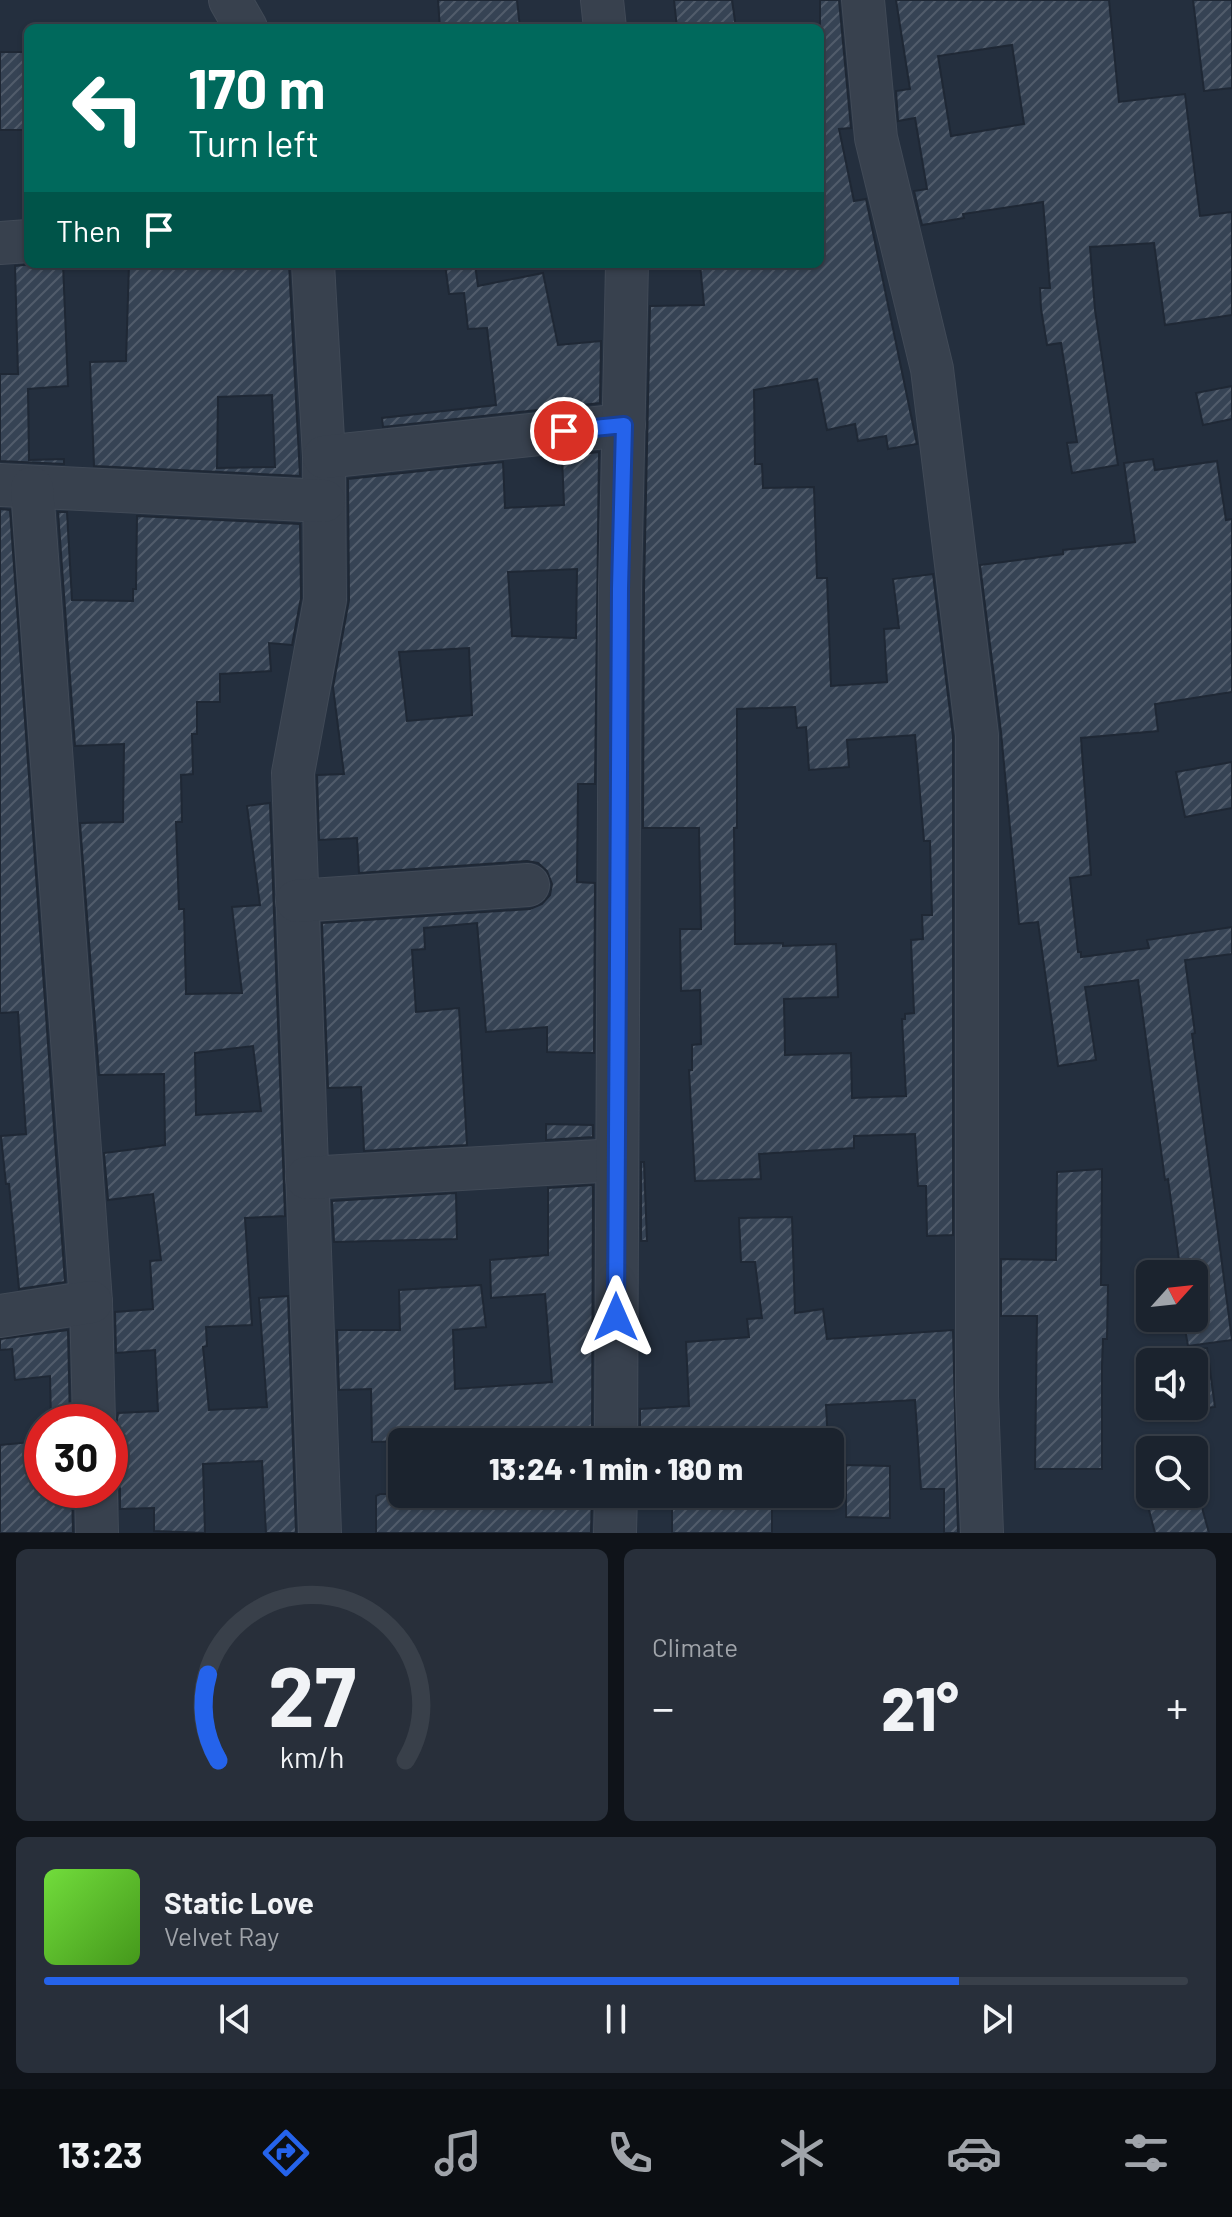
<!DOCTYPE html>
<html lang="en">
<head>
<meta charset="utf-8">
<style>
	:root { --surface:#1b232e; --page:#282f3a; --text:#f1f3f6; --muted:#a0a4aa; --line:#39404a; --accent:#2563eb }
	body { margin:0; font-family:Barlow,sans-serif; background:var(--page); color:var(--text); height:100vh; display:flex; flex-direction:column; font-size:30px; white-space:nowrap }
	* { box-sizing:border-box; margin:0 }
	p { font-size:26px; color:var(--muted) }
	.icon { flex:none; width:44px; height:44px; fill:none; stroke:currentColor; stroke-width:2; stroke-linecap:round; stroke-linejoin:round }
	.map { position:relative; height:1533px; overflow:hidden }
	.sheet { display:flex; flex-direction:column; gap:16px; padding:16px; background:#0f1319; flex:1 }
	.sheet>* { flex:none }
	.top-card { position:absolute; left:24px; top:24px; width:800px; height:244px; border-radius:12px; box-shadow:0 2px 6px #0004,0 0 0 2px var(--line); background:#00695c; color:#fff; overflow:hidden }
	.needle { width:52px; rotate:63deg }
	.fabs { position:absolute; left:1136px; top:1260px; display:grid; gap:16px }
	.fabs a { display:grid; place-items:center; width:72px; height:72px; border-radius:12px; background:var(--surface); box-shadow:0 2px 6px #0004,0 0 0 2px var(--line); font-size:40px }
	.speed { position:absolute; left:24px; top:1404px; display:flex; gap:16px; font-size:40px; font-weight:700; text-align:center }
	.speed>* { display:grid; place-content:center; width:104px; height:104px; border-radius:50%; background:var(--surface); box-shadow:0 2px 6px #0004,0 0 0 2px var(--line); line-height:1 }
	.speed .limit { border:12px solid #d22; background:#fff; color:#111 }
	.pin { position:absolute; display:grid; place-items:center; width:68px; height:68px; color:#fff; margin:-34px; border:4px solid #fff; border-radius:50%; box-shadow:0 2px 8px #0007 }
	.me { position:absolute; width:88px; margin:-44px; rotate:0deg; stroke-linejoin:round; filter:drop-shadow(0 0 6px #0008) }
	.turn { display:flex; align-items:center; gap:28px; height:168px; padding:0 32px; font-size:36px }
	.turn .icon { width:104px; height:104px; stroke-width:2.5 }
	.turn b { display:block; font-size:56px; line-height:68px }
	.then { display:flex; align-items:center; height:76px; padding:0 32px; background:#0003; gap:16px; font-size:30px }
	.big { font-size:60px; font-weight:800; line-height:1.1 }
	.sheet .card { flex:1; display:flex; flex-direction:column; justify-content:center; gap:12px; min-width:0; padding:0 28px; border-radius:12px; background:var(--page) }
	.sheet .dial { align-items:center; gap:0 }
	.dial svg { height:208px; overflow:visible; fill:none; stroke:var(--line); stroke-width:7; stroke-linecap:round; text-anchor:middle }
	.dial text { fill:var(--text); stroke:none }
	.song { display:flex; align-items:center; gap:24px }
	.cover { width:96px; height:96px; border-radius:12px; background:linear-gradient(135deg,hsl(100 70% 55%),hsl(100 70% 35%)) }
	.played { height:8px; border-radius:4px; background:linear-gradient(90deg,var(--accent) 80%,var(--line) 80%) }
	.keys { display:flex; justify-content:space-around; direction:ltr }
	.heat { display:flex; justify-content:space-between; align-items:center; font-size:44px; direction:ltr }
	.sheet .tiles { flex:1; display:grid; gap:16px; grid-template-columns:1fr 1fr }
	.card:last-child { grid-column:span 2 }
	.trip { position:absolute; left:388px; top:1428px; width:456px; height:80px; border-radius:12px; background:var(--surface); box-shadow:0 2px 6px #0004,0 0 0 2px var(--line); font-weight:800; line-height:80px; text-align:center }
	.tab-bar { display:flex; height:128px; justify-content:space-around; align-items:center; background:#0b0e12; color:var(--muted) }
	.tab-bar .icon { width:56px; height:56px }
	.tab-bar .selected { color:var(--accent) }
	.tab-bar b { font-size:36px; color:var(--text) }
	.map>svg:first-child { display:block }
</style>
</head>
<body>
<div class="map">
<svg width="1232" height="1533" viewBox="0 0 1232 1533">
	<defs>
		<pattern id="building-hatch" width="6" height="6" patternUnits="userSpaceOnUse" patternTransform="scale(2)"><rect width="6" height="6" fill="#364354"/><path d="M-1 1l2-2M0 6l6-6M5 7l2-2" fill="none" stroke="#515c6b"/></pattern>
	</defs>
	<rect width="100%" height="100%" fill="#242f3e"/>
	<g fill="url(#building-hatch)" stroke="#1f2835" stroke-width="2" fill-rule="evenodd">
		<path d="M438 0H517L520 28H440Z"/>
		<path d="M674 0H732L736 28H677Z"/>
		<path d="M820 0H839L851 128 839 129 854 201 866 199 917 444 888 449 886 436 858 441 855 424 827 430 817 379 754 390 755 464H762L763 488 814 487 817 578H827L831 686 887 682 884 629 899 628 893 579 933 574 953 736V1235L927 1236 926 1186H918L915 1134 854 1136V1148L759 1154 761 1179 695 1181 689 1070H692V1045L701 1044 700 990 681 991 680 929H701L699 828H643L644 589 650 306 704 305 700 264H820ZM795 707 797 728 806 727 809 770 849 767 847 740 915 735 924 841H930L932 915H922L923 939 911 940 914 1013 905 1014V1019H902L906 1096 852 1098 851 1053 785 1055 784 999 838 997 836 944 783 946V943L735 944 734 828H737V709Z"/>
		<path d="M896 0H1109L1119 102 1185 94 1200 216 1232 212V315L1165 325 1154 243 1090 247 1095 310 1118 465 1072 473 1067 443 1077 442 1061 343 1047 345 1041 309 1040 288H1050L1043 202 963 214 964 218 922 225 914 191 927 189 915 118 898 121 896 91 910 89ZM1012 45 1024 124 951 136 938 56Z"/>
		<path d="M1193 0H1232V88L1204 91Z"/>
		<rect x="0" y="52" width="28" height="78"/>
		<path d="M33 264H63L68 386 28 389 29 460 64 459V464L0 461V374H18L15 266Z"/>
		<path d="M129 264H289L300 476 94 466 90 362 126 361ZM272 395 275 467 217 468 218 397Z"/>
		<path d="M445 264H475L478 286 543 273 558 345 601 341 600 403 383 427 382 418 496 405 487 328 468 329 464 293 449 294Z"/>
		<path d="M1232 386V419L1203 425 1196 393Z"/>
		<path d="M599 452 595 784H578L577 882 595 883 594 1053 547 1052V1027L486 1032 477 923 424 928 425 949 412 950 416 1012 459 1008 467 1145 364 1151 361 1087 328 1088 322 923 530 909 542 904 550 895 552 884 547 871 538 863 527 861 359 873 357 838 319 840 317 775 344 774 333 687 349 600 348 479 503 462 505 508 564 505 562 456ZM577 569 576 638 512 636 508 572ZM469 648 472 715 407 721 399 652Z"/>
		<path d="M1153 459 1155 470 1217 461 1226 520 1232 519V692L1155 704 1158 731 1081 738 1091 875 1070 878 1078 952H1081V957L1149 948 1147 940 1232 927V954L1185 960 1195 1033 1192 1034 1232 1340 1188 1346 1183 1318H1194V1274H1178L1177 1268 1180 1267 1168 1179 1165 1180 1138 980 1085 987 1096 1060 1058 1066 1038 922 1019 924 1001 732 980 565 1063 554V550L1135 542 1124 463Z"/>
		<path d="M0 509 10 510 65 1282 19 1289 9 1184H6L1 1136 26 1134 18 1012 0 1013Z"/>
		<path d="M58 512H67L72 600 133 601V589H136L137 516 300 524 301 598 292 645 269 643 271 671 220 674V702H197V734H192L193 774 181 775 182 822H176L179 909H184L186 994 242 993 232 907 260 905 247 806 270 803 285 1216 245 1218 252 1325 206 1327 207 1346 203 1347 209 1410 267 1407 259 1298 288 1296 296 1533H266L262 1461 203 1464 205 1533 154 1531V1508L120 1509V1489L117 1478 110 1471V1439L115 1433 118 1413 158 1411 155 1350 116 1353 115 1312 153 1309 150 1261 161 1260 153 1194 108 1200 104 1153 165 1145 164 1074 99 1075 80 823 123 822 124 744 75 746ZM253 1046 261 1111 196 1115 195 1053Z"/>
		<path d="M1232 762V808L1185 817 1176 772Z"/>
		<path d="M546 1124 593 1125V1137L546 1140Z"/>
		<path d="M641 1162H644L647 1241H641Z"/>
		<path d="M1102 1169 1101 1285H1108L1107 1339H1103L1102 1365V1469H1035L1037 1316H1001V1259L1056 1260 1057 1172Z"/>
		<path d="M593 1185 592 1442H484V1439L372 1442 371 1389 339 1390 337 1330H400L399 1290 481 1285 486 1327 453 1330 455 1389 552 1382 545 1294 491 1298 490 1260 548 1255V1188Z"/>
		<path d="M456 1193 457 1239 334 1242 332 1201Z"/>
		<path d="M792 1217 795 1313 823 1309 827 1339 953 1330 958 1533H944V1489H921L915 1400 826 1405 828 1442H640V1409L689 1406 686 1342 749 1337 747 1319 762 1318 755 1262H741L739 1218Z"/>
		<path d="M68 1330 70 1422H51L50 1376 15 1380 12 1349 0 1350V1339Z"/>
		<path d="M1207 1348 1215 1407 1167 1413 1166 1406H1194V1362H1161L1160 1354Z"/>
		<path d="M42 1441V1490H72L73 1533H0V1445Z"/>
		<path d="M846 1465 890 1466V1518L846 1517Z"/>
		<path d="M1195 1482 1209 1533H1155L1145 1495 1194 1494Z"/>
		<path d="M380 1494H592L591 1533H376V1496Z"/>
		<path d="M640 1494H772V1533H672V1498H640Z"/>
	</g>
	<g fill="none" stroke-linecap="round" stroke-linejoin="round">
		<defs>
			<g id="minor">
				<path d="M230 0 246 28"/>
				<path d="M602 0 605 28"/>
				<path d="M863 0 876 138 932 369 977 735V1396L982 1533"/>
				<path d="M0 243 28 241"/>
				<path d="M313 264 324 457 325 600 293 773 320 1533"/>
				<path d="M324 457 624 425"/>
				<path d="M0 485 324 501"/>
				<path d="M32 488 91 1302 94 1422"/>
				<path d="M297 901 528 885"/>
				<path d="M307 1178 617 1160"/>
				<path d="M0 1316 91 1302"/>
				<path d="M616 1442 620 589 627 264"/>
				<path d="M96 1490 97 1533"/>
				<path d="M615 1533 616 1494"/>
			</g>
		</defs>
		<use href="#minor" stroke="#414a57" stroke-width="44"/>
		<use href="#minor" stroke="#38414e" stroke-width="42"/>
	</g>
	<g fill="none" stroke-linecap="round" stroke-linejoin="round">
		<defs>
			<path id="route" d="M564 431 624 425 620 589 616 1317"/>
		</defs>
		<use href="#route" stroke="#184099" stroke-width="20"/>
		<use href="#route" stroke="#2563eb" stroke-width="14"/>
	</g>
</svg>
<div class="fabs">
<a><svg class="needle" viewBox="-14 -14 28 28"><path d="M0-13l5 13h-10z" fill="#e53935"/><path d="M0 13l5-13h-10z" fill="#a0a4aa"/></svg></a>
<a><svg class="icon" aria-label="sound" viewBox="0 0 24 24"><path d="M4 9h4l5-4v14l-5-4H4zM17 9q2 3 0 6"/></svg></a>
<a><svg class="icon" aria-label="search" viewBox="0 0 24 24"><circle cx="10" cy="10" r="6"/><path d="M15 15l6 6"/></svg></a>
</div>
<div class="speed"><div class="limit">30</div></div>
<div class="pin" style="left:564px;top:431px;background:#d93025"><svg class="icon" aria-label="arrive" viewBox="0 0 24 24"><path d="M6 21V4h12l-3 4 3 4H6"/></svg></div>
<svg class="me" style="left:616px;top:1317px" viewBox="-20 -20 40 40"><path d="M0-17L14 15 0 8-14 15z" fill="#2563eb" stroke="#fff" stroke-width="4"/></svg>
<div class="trip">13:24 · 1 min · 180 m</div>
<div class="top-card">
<div class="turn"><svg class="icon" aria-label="left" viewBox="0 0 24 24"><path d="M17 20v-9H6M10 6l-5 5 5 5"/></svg><div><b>170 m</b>Turn left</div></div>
<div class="then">Then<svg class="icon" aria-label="arrive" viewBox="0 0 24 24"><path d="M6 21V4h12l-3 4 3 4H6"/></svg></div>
</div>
</div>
<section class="sheet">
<div class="tiles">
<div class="card dial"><svg viewBox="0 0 100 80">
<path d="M14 69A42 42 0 1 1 86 69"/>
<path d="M14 69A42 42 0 0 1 10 36" stroke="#2563eb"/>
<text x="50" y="56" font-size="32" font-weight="700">27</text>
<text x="50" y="72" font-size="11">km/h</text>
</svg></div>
<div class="card"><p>Climate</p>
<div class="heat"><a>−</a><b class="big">21°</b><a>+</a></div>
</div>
<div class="card">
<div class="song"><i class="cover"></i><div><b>Static Love</b><p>Velvet Ray</p></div></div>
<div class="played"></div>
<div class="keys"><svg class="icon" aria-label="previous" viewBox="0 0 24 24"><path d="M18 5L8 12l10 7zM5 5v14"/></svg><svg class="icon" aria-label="pause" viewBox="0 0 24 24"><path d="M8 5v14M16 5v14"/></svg><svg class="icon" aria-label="next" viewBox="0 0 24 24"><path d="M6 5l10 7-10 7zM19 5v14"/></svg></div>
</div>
</div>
</section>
<nav class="tab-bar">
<b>13:23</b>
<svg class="icon selected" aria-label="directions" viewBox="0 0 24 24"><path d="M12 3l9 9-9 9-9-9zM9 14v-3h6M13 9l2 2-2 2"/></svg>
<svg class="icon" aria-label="music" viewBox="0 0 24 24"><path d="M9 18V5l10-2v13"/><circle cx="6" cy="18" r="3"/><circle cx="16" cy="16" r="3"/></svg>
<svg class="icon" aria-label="phone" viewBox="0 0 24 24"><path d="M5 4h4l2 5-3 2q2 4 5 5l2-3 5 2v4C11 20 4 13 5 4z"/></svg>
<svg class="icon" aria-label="climate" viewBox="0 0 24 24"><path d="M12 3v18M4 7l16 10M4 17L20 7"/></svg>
<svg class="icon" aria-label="car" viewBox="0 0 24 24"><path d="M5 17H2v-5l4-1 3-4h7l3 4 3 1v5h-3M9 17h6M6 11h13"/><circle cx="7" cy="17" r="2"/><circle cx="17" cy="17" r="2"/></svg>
<svg class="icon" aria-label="filters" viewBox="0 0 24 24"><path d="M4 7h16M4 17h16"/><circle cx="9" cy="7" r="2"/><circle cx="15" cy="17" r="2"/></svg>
</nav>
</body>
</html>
